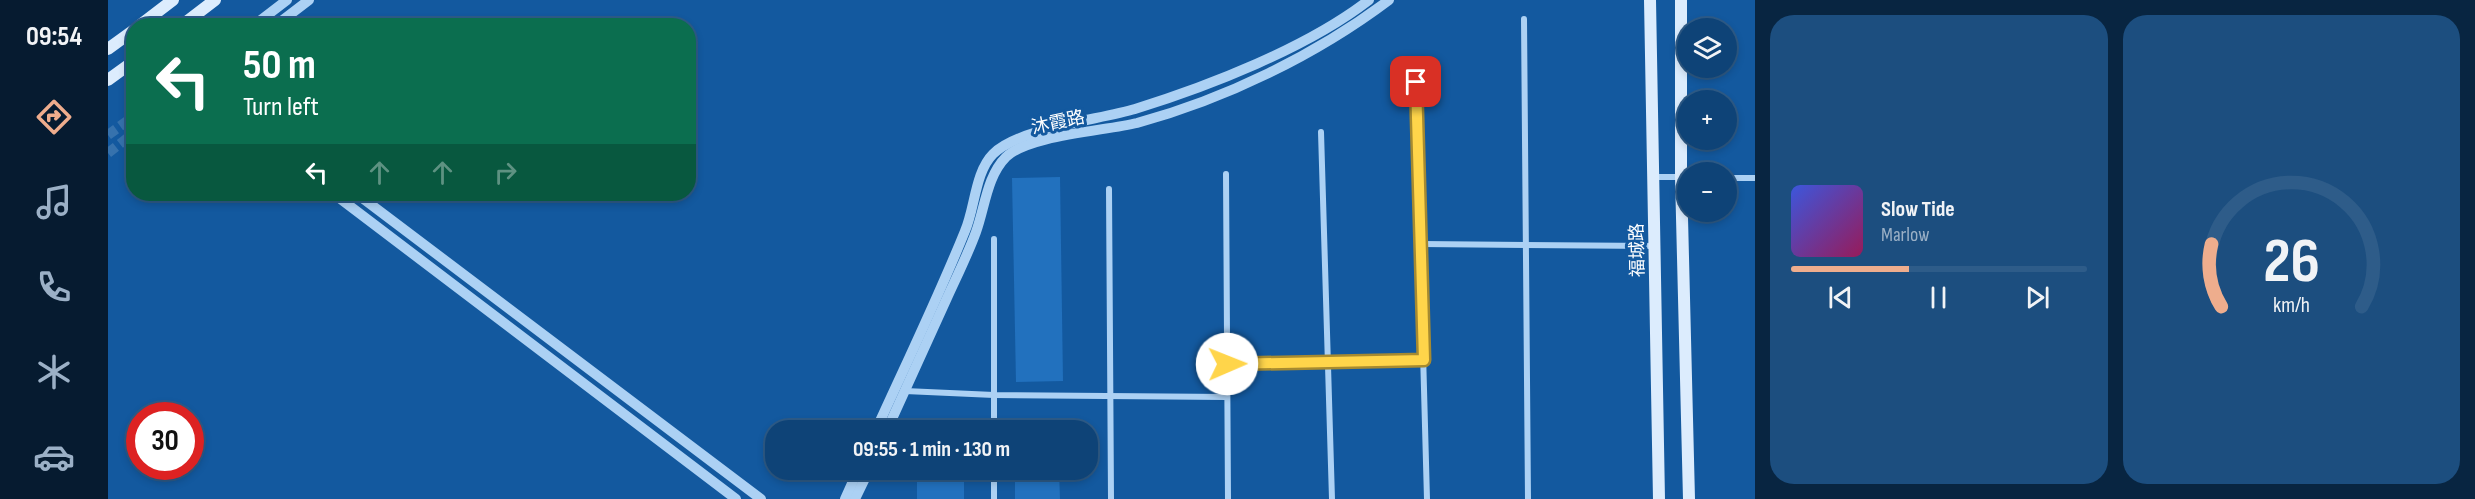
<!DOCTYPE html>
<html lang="en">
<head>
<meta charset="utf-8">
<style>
	:root { --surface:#0e4377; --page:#1c4e7f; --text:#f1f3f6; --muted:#9bb0c6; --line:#2e5c89; --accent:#eead8d }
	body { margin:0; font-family:"Sofia Sans Condensed","Noto Sans SC",sans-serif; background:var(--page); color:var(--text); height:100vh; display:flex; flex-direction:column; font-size:22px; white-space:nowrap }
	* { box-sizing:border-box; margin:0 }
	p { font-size:20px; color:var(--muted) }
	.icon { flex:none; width:33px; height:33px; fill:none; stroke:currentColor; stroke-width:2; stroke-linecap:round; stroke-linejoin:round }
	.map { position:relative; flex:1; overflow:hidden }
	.details { display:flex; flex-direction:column; gap:15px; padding:15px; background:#082541; width:720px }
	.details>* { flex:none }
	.top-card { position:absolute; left:18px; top:18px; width:570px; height:183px; border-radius:24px; box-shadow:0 3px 9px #0003,0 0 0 2px var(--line); background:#0b6e4f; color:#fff; overflow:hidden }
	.controls { position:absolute; left:1569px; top:18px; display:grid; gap:12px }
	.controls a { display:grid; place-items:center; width:60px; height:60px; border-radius:50%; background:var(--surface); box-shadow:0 3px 9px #0003,0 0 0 2px var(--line); font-size:30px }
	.speed { position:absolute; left:18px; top:402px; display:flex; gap:12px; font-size:30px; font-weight:700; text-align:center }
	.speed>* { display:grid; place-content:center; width:78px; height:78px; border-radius:50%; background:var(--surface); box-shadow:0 3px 9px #0003,0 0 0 2px var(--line); line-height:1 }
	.speed .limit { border:9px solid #d22; background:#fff; color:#111 }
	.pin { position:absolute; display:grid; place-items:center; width:51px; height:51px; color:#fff; margin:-26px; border-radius:12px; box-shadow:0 3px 9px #0006 }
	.me { position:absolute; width:66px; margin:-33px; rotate:89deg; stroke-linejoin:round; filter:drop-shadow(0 0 4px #0008) }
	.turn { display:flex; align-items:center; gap:21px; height:126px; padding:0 18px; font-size:27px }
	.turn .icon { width:78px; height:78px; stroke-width:2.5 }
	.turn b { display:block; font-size:42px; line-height:51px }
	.lanes { display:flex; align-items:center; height:57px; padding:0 18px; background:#0003; justify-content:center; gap:30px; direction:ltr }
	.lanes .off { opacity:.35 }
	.details .tile { flex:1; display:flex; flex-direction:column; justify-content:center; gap:9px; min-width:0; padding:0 21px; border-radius:24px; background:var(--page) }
	.details .dial { align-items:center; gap:0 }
	.dial svg { height:156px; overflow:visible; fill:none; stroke:var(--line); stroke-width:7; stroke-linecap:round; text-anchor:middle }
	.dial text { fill:var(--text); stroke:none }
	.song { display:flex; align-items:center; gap:18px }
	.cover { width:72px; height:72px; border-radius:9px; background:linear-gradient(135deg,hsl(230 70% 55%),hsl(330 70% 35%)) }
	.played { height:6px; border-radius:3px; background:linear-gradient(90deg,var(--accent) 40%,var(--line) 40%) }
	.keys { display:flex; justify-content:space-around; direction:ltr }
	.details .tiles { flex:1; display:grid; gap:15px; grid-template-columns:repeat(2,1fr) }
	.trip { position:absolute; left:657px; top:420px; width:333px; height:60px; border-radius:24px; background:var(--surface); box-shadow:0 3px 9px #0003,0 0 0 2px var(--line); font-weight:700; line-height:60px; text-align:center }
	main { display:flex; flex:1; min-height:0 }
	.dock { display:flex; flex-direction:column; width:108px; justify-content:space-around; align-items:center; background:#061b30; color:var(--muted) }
	.dock .icon { width:42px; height:42px }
	.dock .on { color:var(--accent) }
	.dock b { font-size:27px; color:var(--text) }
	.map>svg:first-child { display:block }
</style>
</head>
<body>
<main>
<nav class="dock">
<b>09:54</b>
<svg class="icon on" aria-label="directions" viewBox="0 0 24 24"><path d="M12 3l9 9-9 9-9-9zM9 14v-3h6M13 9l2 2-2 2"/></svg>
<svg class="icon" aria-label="music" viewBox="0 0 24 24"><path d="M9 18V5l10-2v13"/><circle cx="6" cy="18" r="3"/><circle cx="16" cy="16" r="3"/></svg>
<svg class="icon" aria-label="phone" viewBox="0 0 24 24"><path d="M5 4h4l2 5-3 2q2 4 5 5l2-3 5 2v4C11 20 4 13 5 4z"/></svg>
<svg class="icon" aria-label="climate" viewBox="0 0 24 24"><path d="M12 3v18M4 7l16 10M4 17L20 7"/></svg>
<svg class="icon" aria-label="car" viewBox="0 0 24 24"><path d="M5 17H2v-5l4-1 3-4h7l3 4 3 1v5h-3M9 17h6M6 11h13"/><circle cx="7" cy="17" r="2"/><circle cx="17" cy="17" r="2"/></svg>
</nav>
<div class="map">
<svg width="1647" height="499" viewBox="0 0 1647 499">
	<rect width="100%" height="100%" fill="#13599f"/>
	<g fill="#2271be">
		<path d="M952 177 955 381 908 382 904 178Z"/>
		<rect x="907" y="419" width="44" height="11"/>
		<rect x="809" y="420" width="47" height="10"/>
		<rect x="809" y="470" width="47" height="29"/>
		<path d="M907 470H951L952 499H907Z"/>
	</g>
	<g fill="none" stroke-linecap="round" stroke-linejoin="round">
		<g stroke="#3672ad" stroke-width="10" stroke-dasharray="10 5" stroke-linecap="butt">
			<path d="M0 135 26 116"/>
			<path d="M0 153 26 133"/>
		</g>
		<g stroke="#acd1f4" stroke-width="6">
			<path d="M1416 19 1420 499"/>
			<path d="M1307 59 1319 499"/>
			<path d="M1213 132 1224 499"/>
			<path d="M1118 174 1120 499"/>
			<path d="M1546 177H1580"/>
			<path d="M1618 178H1647"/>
			<path d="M1001 189 1003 499"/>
			<path d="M1313 244 1546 246"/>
			<path d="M1119 364 1316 360"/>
			<path d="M797 391 886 395 1119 397"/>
			<path d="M886 430V239"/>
			<path d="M886 499V470"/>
		</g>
		<g stroke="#acd1f4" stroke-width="10">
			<path d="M145 26 179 0"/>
			<path d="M167 26 201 0"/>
			<path d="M226 194 628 499"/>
			<path d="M249 194 653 499"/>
			<path d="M768 430C798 364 830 298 857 231 867 208 867 172 885 154 911 128 990 120 1027 109 1101 86 1199 48 1261 0"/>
			<path d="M779 430C799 386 819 342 839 298 849 276 860 254 868 232 877 207 879 176 898 157 921 135 996 131 1029 123 1117 99 1208 55 1281 0"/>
			<path d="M737 499 750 470"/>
			<path d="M747 499 761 470"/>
		</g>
		<g stroke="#dcecfd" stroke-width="12">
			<path d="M1542 0 1551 499"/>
			<path d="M1573 0V177L1581 499"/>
			<path d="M31 26 65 0"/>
			<path d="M73 26 107 0"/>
			<path d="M0 49 26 30"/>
			<path d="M0 80 26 61"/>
		</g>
	</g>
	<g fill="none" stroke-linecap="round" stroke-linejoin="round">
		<defs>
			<path id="route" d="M1119 364 1316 360 1308 82"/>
		</defs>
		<use href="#route" stroke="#a68a30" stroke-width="15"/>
		<use href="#route" stroke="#ffd54a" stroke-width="10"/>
	</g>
	<g text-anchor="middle" stroke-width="6" stroke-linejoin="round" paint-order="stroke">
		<g font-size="18" fill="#fff" stroke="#13599f">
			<text transform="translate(950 122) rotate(-12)" y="6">沐霞路</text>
			<text transform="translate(1529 250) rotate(-91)" y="6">福城路</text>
		</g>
	</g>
</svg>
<div class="controls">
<a><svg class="icon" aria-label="layers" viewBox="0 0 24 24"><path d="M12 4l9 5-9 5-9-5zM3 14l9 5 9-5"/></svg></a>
<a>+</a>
<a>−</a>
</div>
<div class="speed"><div class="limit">30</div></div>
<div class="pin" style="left:1308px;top:82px;background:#d93025"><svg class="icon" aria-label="arrive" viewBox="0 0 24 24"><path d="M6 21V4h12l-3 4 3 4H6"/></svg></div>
<svg class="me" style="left:1119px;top:364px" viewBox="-20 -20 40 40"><circle r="19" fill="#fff"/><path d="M0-13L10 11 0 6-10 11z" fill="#ffd54a"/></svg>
<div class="trip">09:55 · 1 min · 130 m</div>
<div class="top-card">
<div class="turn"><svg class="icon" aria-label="left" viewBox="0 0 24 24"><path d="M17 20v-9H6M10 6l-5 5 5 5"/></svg><div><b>50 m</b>Turn left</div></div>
<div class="lanes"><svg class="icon" aria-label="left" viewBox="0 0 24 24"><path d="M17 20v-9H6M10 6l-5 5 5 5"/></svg><svg class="icon off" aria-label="ahead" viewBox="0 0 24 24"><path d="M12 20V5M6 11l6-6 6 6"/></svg><svg class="icon off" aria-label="ahead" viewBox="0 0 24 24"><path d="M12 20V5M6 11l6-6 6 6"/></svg><svg class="icon off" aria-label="right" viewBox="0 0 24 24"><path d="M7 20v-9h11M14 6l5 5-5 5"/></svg></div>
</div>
</div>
<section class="details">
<div class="tiles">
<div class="tile">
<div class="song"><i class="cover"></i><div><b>Slow Tide</b><p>Marlow</p></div></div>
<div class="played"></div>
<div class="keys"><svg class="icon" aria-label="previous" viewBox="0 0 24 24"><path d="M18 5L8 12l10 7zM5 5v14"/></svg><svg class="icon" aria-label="pause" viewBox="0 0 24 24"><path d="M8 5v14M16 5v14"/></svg><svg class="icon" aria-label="next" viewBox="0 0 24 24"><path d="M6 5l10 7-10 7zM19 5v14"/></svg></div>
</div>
<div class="tile dial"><svg viewBox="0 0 100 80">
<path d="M14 69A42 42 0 1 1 86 69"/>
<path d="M14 69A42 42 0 0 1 9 37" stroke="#eead8d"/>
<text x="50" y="56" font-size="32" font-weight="700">26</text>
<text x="50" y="72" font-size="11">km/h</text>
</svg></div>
</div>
</section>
</main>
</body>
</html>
